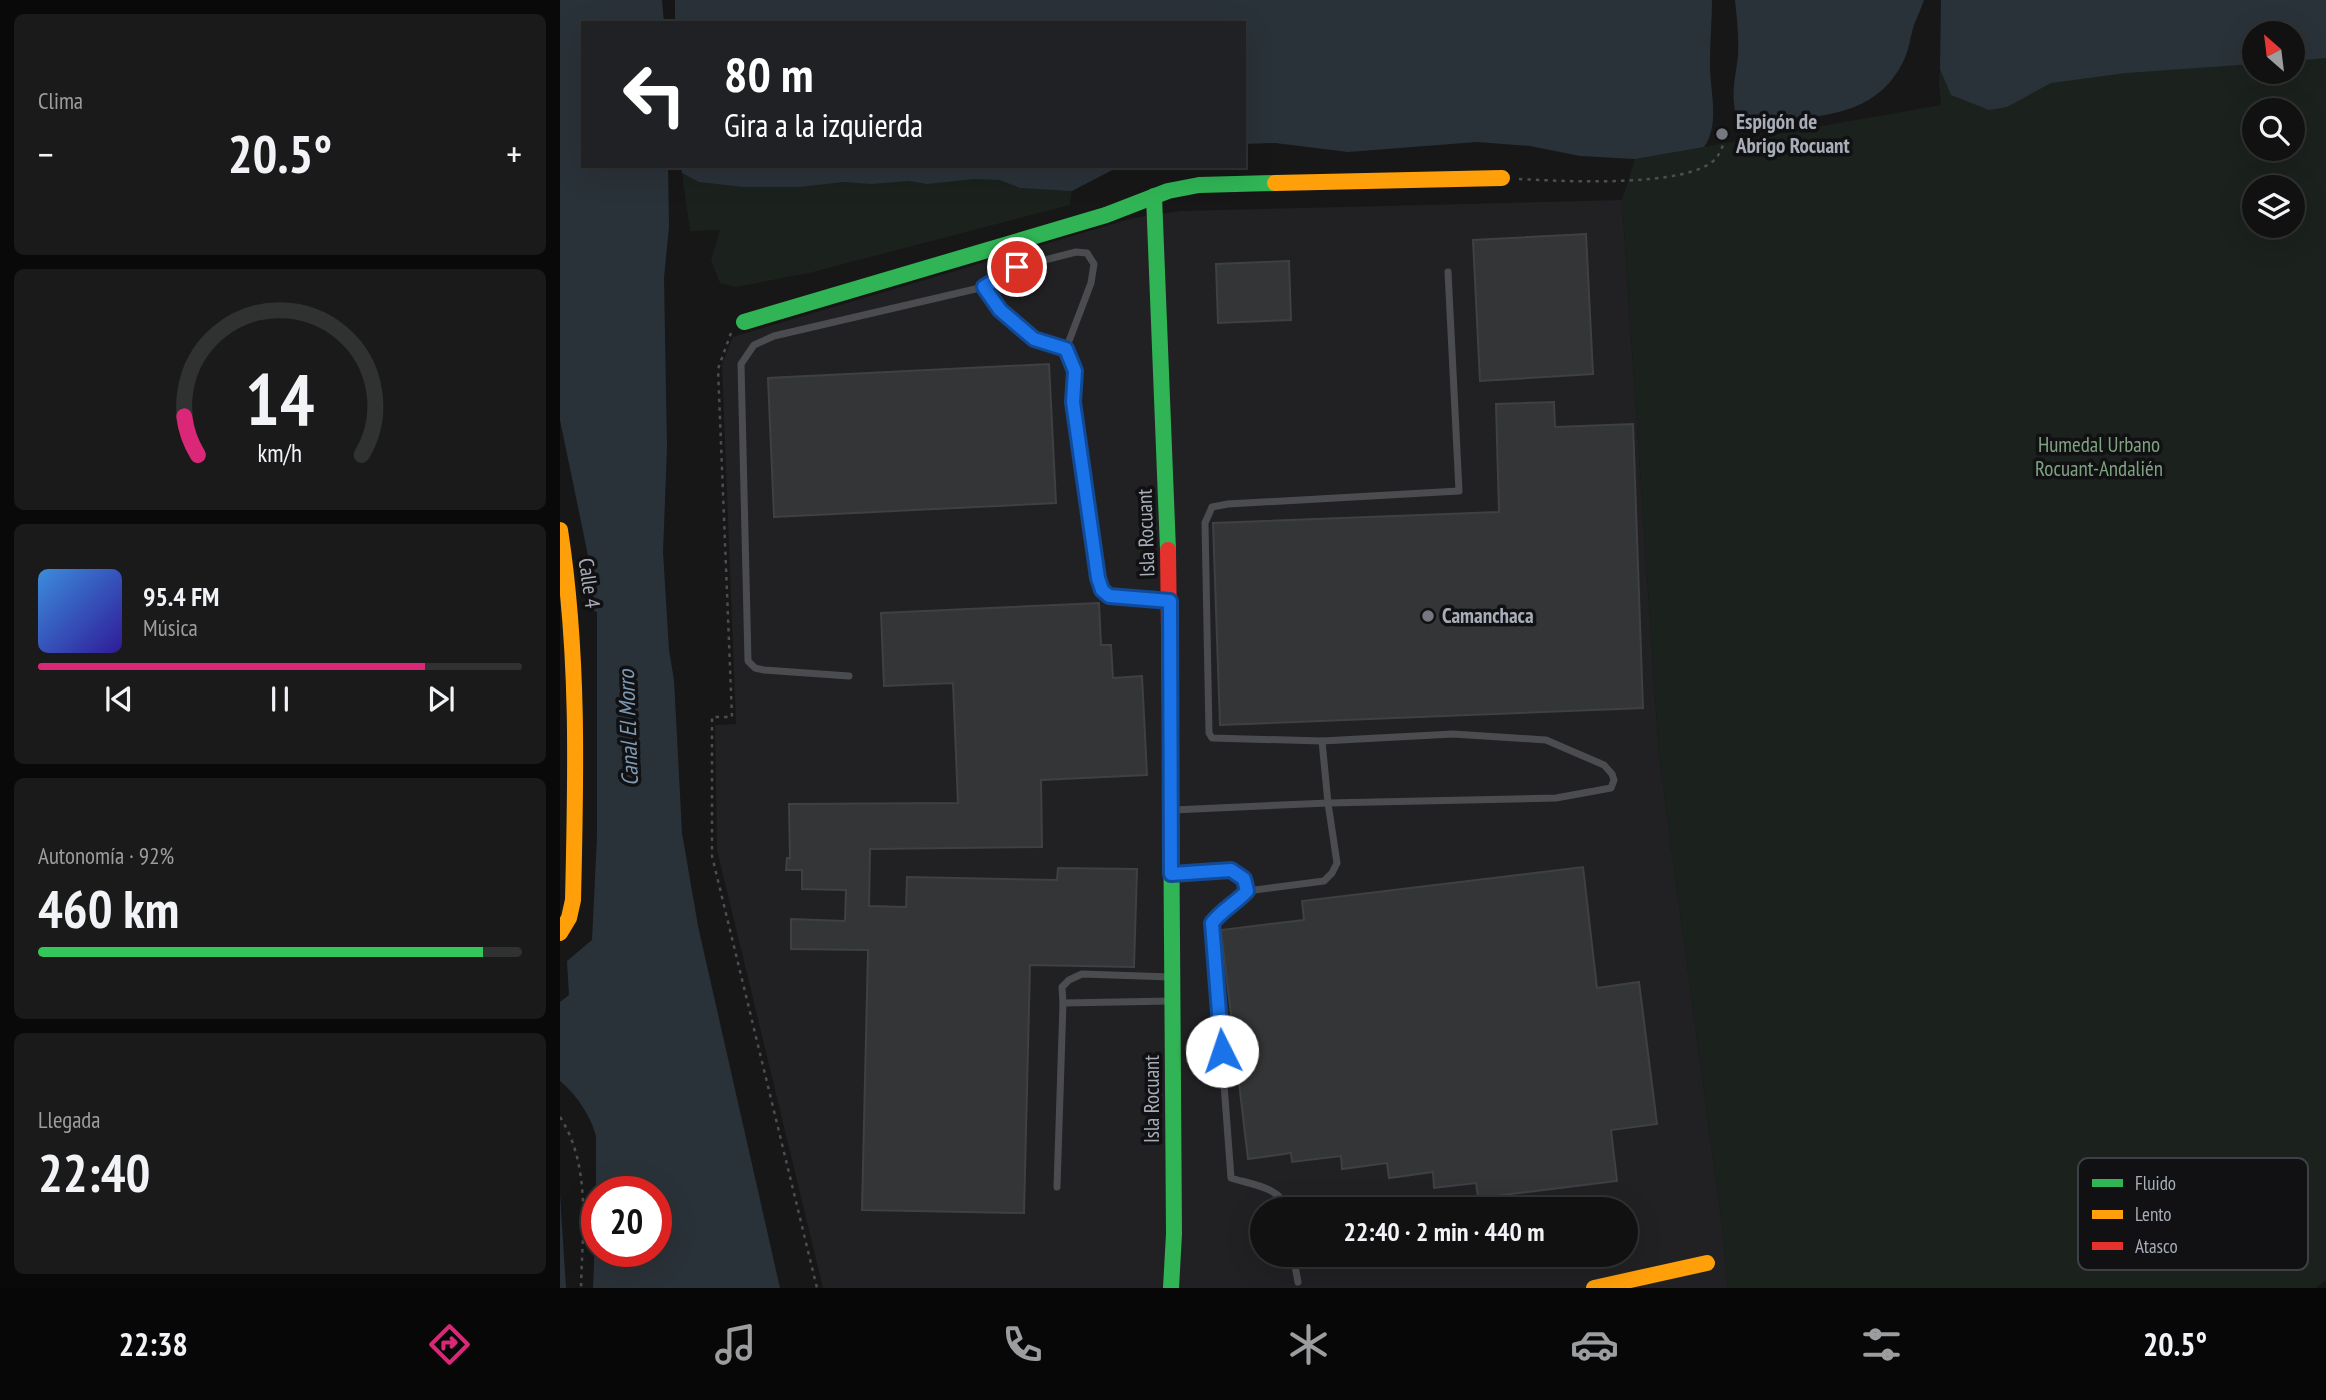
<!DOCTYPE html>
<html lang="es">
<head>
<meta charset="utf-8">
<style>
	:root { --surface:#111; --page:#1a1a1a; --text:#f1f3f6; --muted:#9c9d9f; --line:#303131; --accent:#db2777 }
	body { margin:0; font-family:"PT Sans Narrow",sans-serif; background:var(--page); color:var(--text); height:100vh; display:flex; flex-direction:column; font-size:26px; white-space:nowrap }
	* { box-sizing:border-box; margin:0 }
	p { font-size:23px; color:var(--muted) }
	.icon { flex:none; width:38px; height:38px; fill:none; stroke:currentColor; stroke-width:2; stroke-linecap:round; stroke-linejoin:round }
	.map { position:relative; flex:1; overflow:hidden }
	.details { display:flex; flex-direction:column; gap:14px; padding:14px; background:#090909; width:560px }
	.details>* { flex:none }
	.banner { position:absolute; left:21px; top:21px; width:665px; height:147px; border-radius:0px; box-shadow:0 7px 28px #0002,0 0 0 2px var(--line); background:#202124; color:#fff; overflow:hidden }
	.needle { width:46px; rotate:332deg }
	.tools { position:absolute; left:1682px; top:21px; display:grid; gap:14px }
	.tools a { display:grid; place-items:center; width:63px; height:63px; border-radius:50%; background:var(--surface); box-shadow:0 7px 28px #0002,0 0 0 2px var(--line); font-size:35px }
	.speed { position:absolute; left:21px; top:1176px; display:flex; gap:14px; font-size:35px; font-weight:700; text-align:center }
	.speed>* { display:grid; place-content:center; width:91px; height:91px; border-radius:50%; background:var(--surface); box-shadow:0 7px 28px #0002,0 0 0 2px var(--line); line-height:1 }
	.speed .limit { border:10px solid #d22; background:#fff; color:#111 }
	.pin { position:absolute; display:grid; place-items:center; width:60px; height:60px; color:#fff; margin:-30px; border:4px solid #fff; border-radius:50%; box-shadow:0 2px 7px #0007 }
	.me { position:absolute; width:77px; margin:-38px; rotate:356deg; stroke-linejoin:round; filter:drop-shadow(0 0 5px #0008) }
	.turn { display:flex; align-items:center; gap:24px; height:147px; padding:0 28px; font-size:32px }
	.turn .icon { width:91px; height:91px; stroke-width:2.5 }
	.turn b { display:block; font-size:49px; line-height:60px }
	.big { font-size:52px; font-weight:800; line-height:1.1 }
	.details .card { flex:1; display:flex; flex-direction:column; justify-content:center; gap:10px; min-width:0; padding:0 24px; border-radius:10px; background:var(--page) }
	.details .dial { align-items:center; gap:0 }
	.dial svg { height:182px; overflow:visible; fill:none; stroke:var(--line); stroke-width:7; stroke-linecap:round; text-anchor:middle }
	.dial text { fill:var(--text); stroke:none }
	.song { display:flex; align-items:center; gap:21px }
	.cover { width:84px; height:84px; border-radius:10px; background:linear-gradient(135deg,hsl(210 70% 55%),hsl(250 70% 35%)) }
	.played { height:7px; border-radius:4px; background:linear-gradient(90deg,var(--accent) 80%,var(--line) 80%) }
	.keys { display:flex; justify-content:space-around; direction:ltr }
	.heat { display:flex; justify-content:space-between; align-items:center; font-size:38px; direction:ltr }
	.charge { height:10px; border-radius:5px; background:linear-gradient(90deg,#34c759 92%,var(--line) 0) }
	.trip { position:absolute; left:690px; top:1197px; width:388px; height:70px; border-radius:35px; background:var(--surface); box-shadow:0 7px 28px #0002,0 0 0 2px var(--line); font-weight:800; line-height:70px; text-align:center }
	.menu { display:flex; height:112px; justify-content:space-around; align-items:center; background:#070707; color:var(--muted) }
	.menu .icon { width:49px; height:49px }
	.menu .on { color:var(--accent) }
	.menu b { font-size:32px; color:var(--text) }
	main { display:flex; flex:1; min-height:0 }
	.map>svg:first-child { display:block }
</style>
</head>
<body>
<main>
<section class="details">
<div class="card"><p>Clima</p>
<div class="heat"><a>−</a><b class="big">20.5°</b><a>+</a></div>
</div>
<div class="card dial"><svg viewBox="0 0 100 80">
<path d="M14 69A42 42 0 1 1 86 69"/>
<path d="M14 69A42 42 0 0 1 8 52" stroke="#db2777"/>
<text x="50" y="56" font-size="32" font-weight="700">14</text>
<text x="50" y="72" font-size="11">km/h</text>
</svg></div>
<div class="card">
<div class="song"><i class="cover"></i><div><b>95.4 FM</b><p>Música</p></div></div>
<div class="played"></div>
<div class="keys"><svg class="icon" aria-label="previous" viewBox="0 0 24 24"><path d="M18 5L8 12l10 7zM5 5v14"/></svg><svg class="icon" aria-label="pause" viewBox="0 0 24 24"><path d="M8 5v14M16 5v14"/></svg><svg class="icon" aria-label="next" viewBox="0 0 24 24"><path d="M6 5l10 7-10 7zM19 5v14"/></svg></div>
</div>
<div class="card"><p>Autonomía · 92%</p><b class="big">460 km</b><div class="charge"></div></div>
<div class="card"><p>Llegada</p><b class="big">22:40</b></div>
</section>
<div class="map">
<svg width="1766" height="1288" viewBox="0 0 1766 1288">
	<rect width="100%" height="100%" fill="#171717"/>
	<path fill="#212124" fill-rule="evenodd" d="M1062 200 1099 755 1162 1226 1168 1288H263L157 850 155 725 176 724 162 364 173 337 573 218 620 211ZM702 1209H1066V1255H702Z"/>
	<g fill="#1b211c" fill-rule="evenodd">
		<path d="M1385 0H1766V1280L1756 1288H1168L1162 1226 1099 755 1062 200 1075 159 1381 105 1379 84ZM1694 33H1732V72H1694ZM1694 110H1732V149H1694ZM1694 187H1732V226H1694Z"/>
		<path d="M121 166H560L512 190 510 205 249 273 176 287 160 283 151 260 160 230 130 231Z"/>
	</g>
	<g fill="#2a3239" fill-rule="evenodd">
		<path d="M0 0H102L104 23H23V166H108L109 227 104 278 107 448 103 552 109 650 114 680 122 833 138 926 220 1288H33L36 1213V1136C31 1116 16 1094 0 1081V1002L9 995 7 961 32 940 37 837V612L34 611 32 575 0 420ZM37 1192H96V1251H37Z"/>
		<path d="M115 0H1152C1152 20 1150 41 1150 61 1149 88 1161 124 1144 147L1075 159 1020 156 970 146 917 142 788 152 715 143 684 144V23H115Z"/>
		<path d="M1175 0H1364C1361 9 1357 17 1354 25 1350 38 1349 50 1343 62 1312 124 1247 114 1190 125L1178 120C1169 96 1176 78 1178 55 1179 37 1177 18 1175 0Z"/>
		<path d="M1381 0H1766V58L1733 61 1732 33H1694V64L1566 73 1491 83 1447 107 1429 110 1391 95 1380 69Z"/>
		<path d="M121 166H560L512 191 460 188 440 180 414 179 367 184 349 181 311 184 283 182 240 187H183L139 182 122 173Z"/>
		<path d="M0 1194 6 1288H0Z"/>
	</g>
	<g fill="#343537" stroke="#3f4043" stroke-width="2">
		<path d="M1026 234 1033 374 920 381 913 240Z"/>
		<path d="M729 261 731 320 658 323 656 264Z"/>
		<path d="M489 364 496 503 214 517 208 378Z"/>
		<path d="M994 402 995 427 1073 424 1083 708 660 725 653 523 939 512 936 404Z"/>
		<path d="M539 603 541 645H551L553 678 582 676 587 775 481 780 482 847 310 849 309 906 346 907 347 877 497 880 498 868 577 869 574 967 470 965 464 1213 302 1210 308 950 231 949V919L285 921 286 890 242 889V870H226L227 858H230L229 804 398 803 393 683 324 686 321 613Z"/>
		<path d="M1023 867 1037 988 1079 982 1097 1124 1051 1130 1057 1181 918 1198 916 1183 874 1188 873 1172 829 1178 827 1163 782 1169 781 1156 732 1162 731 1153 688 1159 661 930 744 920 742 901Z"/>
	</g>
	<g fill="none" stroke-linecap="round" stroke-linejoin="round">
		<g stroke="#4d4e52" stroke-width="2.5" stroke-dasharray="3.5 5" stroke-linecap="butt">
			<path d="M959 179C999 181 1133 189 1157 157 1162 150 1165 139 1168 132"/>
			<path d="M171 333 158 369 172 717H152V856L257 1288"/>
			<path d="M0 1117C32 1166 22 1233 21 1288"/>
		</g>
		<g stroke="#4b4c50" stroke-width="7">
			<path d="M424 287 440 310 474 339 506 349"/>
			<path d="M289 676 204 670 195 668 188 661 181 364 194 345 214 336 424 287 457 267 516 252 527 253 534 264 531 283 506 349 515 371 513 403 538 578 542 590 549 596 609 601"/>
			<path d="M613 810 768 803 996 798 1051 788 1054 780 1052 774 1044 765 986 740 893 734 762 741 652 738 649 733 645 523 652 507 668 504 899 491 888 272"/>
			<path d="M612 874 671 870 684 879 687 891C676 903 662 910 652 923L671 1178C689 1184 722 1187 726 1209"/>
			<path d="M687 891 764 881 772 873 777 863 768 803 762 741"/>
			<path d="M503 1003 611 1001"/>
			<path d="M497 1187 503 1003 502 987 509 980 522 974 611 977"/>
			<path d="M733 1255 738 1282"/>
		</g>
		<g stroke="#30b455" stroke-width="16">
			<path d="M594 196 608 550"/>
			<path d="M184 322 546 215 608 191 639 185 715 183"/>
			<path d="M611 1288 614 1234 611 794"/>
		</g>
		<g stroke="#ff9f0a" stroke-width="16">
			<path d="M715 183 942 178"/>
			<path d="M0 530C19 653 16 776 13 900L9 918 0 933"/>
			<path d="M1034 1288 1147 1263"/>
		</g>
		<path stroke="#e5322d" stroke-width="16" d="M608 550 611 794"/>
	</g>
	<g fill="none" stroke-linecap="round" stroke-linejoin="round">
		<defs>
			<path id="route" d="M457 267 424 287 440 310 474 339 506 349 515 371 513 402 538 578 542 590 549 596 610 601 611 874 671 870 684 879 687 891C676 903 662 910 652 923L662 1051"/>
		</defs>
		<use href="#route" stroke="#114b97" stroke-width="18"/>
		<use href="#route" stroke="#1a73e8" stroke-width="12"/>
	</g>
	<g fill="#757880" stroke="#111113" stroke-width="2.5">
		<circle cx="1162" cy="134" r="7"/>
		<circle cx="868" cy="616" r="7"/>
	</g>
	<g text-anchor="middle" stroke-width="7" stroke-linejoin="round" paint-order="stroke">
		<g font-size="21" font-weight="bold" fill="#a8adb8" stroke="#111113" text-anchor="start">
			<text x="1176" y="129">Espigón de<tspan x="1176" dy="24">Abrigo Rocuant</tspan></text>
			<text x="882" y="623">Camanchaca</text>
		</g>
		<g font-size="21" fill="#7fa381" stroke="#111113">
			<text x="1539" y="452">Humedal Urbano<tspan x="1539" dy="24">Rocuant-Andalién</tspan></text>
		</g>
		<g font-size="21" fill="#a8adb8" stroke="#111113">
			<text transform="translate(586 533) rotate(-92)" y="7">Isla Rocuant</text>
			<text transform="translate(29 583) rotate(82)" y="7">Calle 4</text>
			<text transform="translate(592 1099) rotate(-90)" y="7">Isla Rocuant</text>
		</g>
		<g font-size="23" font-style="italic" fill="#7f9bb3" stroke="#111113">
			<text transform="translate(68 728) rotate(-92)" y="8">Canal El Morro</text>
		</g>
	</g>
	<rect x="1518" y="1158" width="230" height="112" rx="10" fill="#111113" stroke="#3e4045" stroke-width="2"/>
	<rect x="1532" y="1179" width="31" height="8" fill="#30b455"/>
	<rect x="1532" y="1210" width="31" height="9" fill="#ff9f0a"/>
	<rect x="1532" y="1242" width="31" height="8" fill="#e5322d"/>
	<g font-size="19" fill="#a8adb8">
		<text x="1575" y="1190">Fluido</text>
		<text x="1575" y="1221">Lento</text>
		<text x="1575" y="1253">Atasco</text>
	</g>
</svg>
<div class="tools">
<a><svg class="needle" viewBox="-14 -14 28 28"><path d="M0-13l5 13h-10z" fill="#e53935"/><path d="M0 13l5-13h-10z" fill="#9c9d9f"/></svg></a>
<a><svg class="icon" aria-label="search" viewBox="0 0 24 24"><circle cx="10" cy="10" r="6"/><path d="M15 15l6 6"/></svg></a>
<a><svg class="icon" aria-label="layers" viewBox="0 0 24 24"><path d="M12 4l9 5-9 5-9-5zM3 14l9 5 9-5"/></svg></a>
</div>
<div class="speed"><div class="limit">20</div></div>
<div class="pin" style="left:457px;top:267px;background:#d93025"><svg class="icon" aria-label="arrive" viewBox="0 0 24 24"><path d="M6 21V4h12l-3 4 3 4H6"/></svg></div>
<svg class="me" style="left:662px;top:1051px" viewBox="-20 -20 40 40"><circle r="19" fill="#fff"/><path d="M0-13L10 11 0 6-10 11z" fill="#1a73e8"/></svg>
<div class="trip">22:40 · 2 min · 440 m</div>
<div class="banner">
<div class="turn"><svg class="icon" aria-label="left" viewBox="0 0 24 24"><path d="M17 20v-9H6M10 6l-5 5 5 5"/></svg><div><b>80 m</b>Gira a la izquierda</div></div>
</div>
</div>
</main>
<nav class="menu">
<b>22:38</b>
<svg class="icon on" aria-label="directions" viewBox="0 0 24 24"><path d="M12 3l9 9-9 9-9-9zM9 14v-3h6M13 9l2 2-2 2"/></svg>
<svg class="icon" aria-label="music" viewBox="0 0 24 24"><path d="M9 18V5l10-2v13"/><circle cx="6" cy="18" r="3"/><circle cx="16" cy="16" r="3"/></svg>
<svg class="icon" aria-label="phone" viewBox="0 0 24 24"><path d="M5 4h4l2 5-3 2q2 4 5 5l2-3 5 2v4C11 20 4 13 5 4z"/></svg>
<svg class="icon" aria-label="climate" viewBox="0 0 24 24"><path d="M12 3v18M4 7l16 10M4 17L20 7"/></svg>
<svg class="icon" aria-label="car" viewBox="0 0 24 24"><path d="M5 17H2v-5l4-1 3-4h7l3 4 3 1v5h-3M9 17h6M6 11h13"/><circle cx="7" cy="17" r="2"/><circle cx="17" cy="17" r="2"/></svg>
<svg class="icon" aria-label="filters" viewBox="0 0 24 24"><path d="M4 7h16M4 17h16"/><circle cx="9" cy="7" r="2"/><circle cx="15" cy="17" r="2"/></svg>
<b>20.5°</b>
</nav>
</body>
</html>
